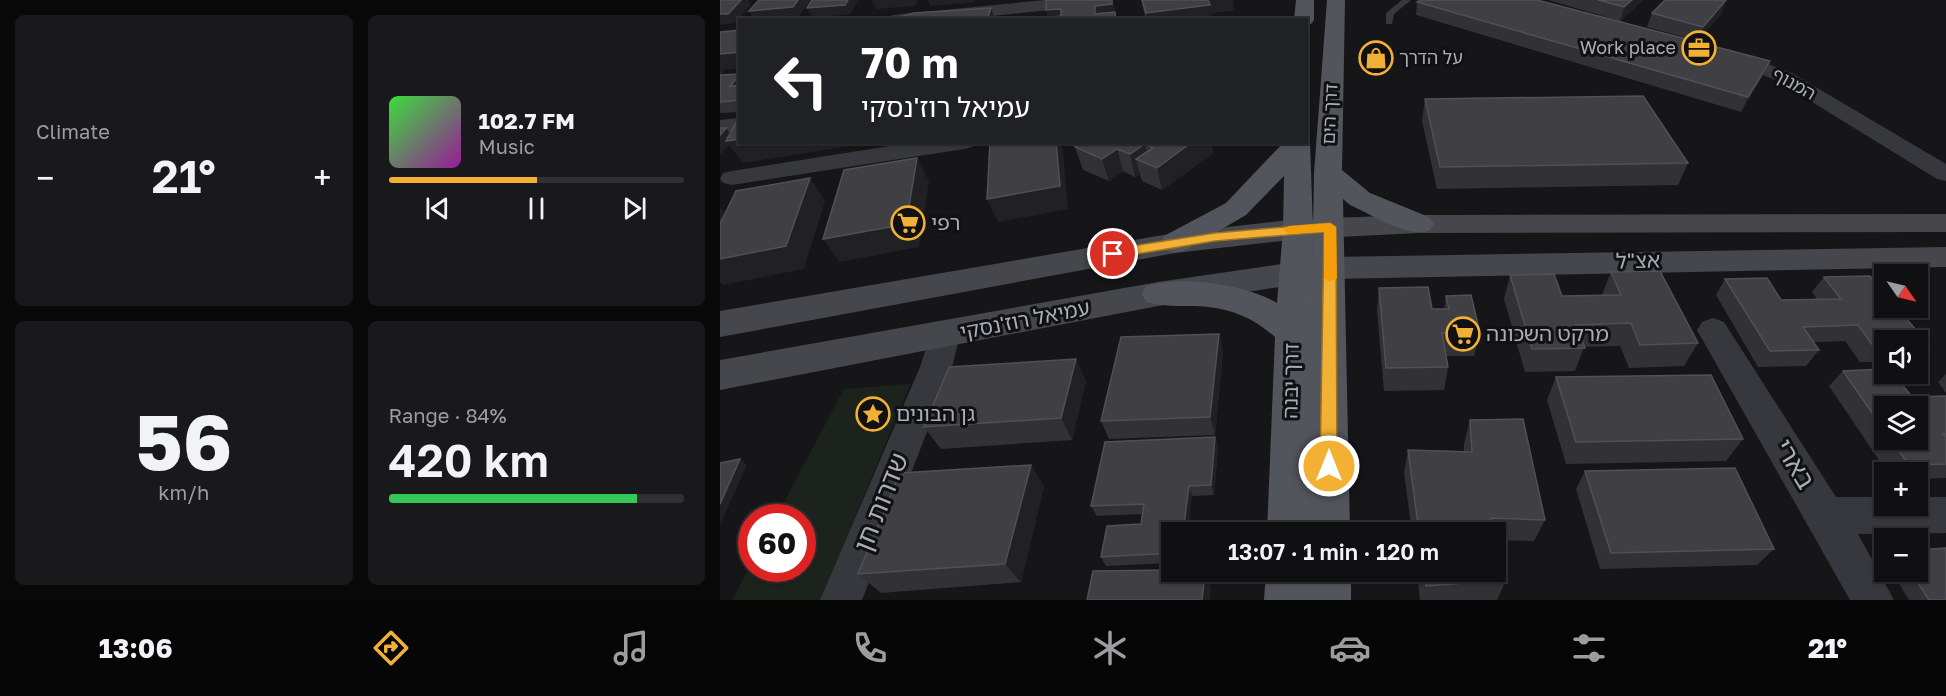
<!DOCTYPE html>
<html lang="en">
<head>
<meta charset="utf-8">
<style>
	:root { --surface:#101012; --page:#19191b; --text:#f1f3f6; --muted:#9c9d9f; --line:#303032; --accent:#f2b134 }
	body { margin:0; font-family:"Golos Text","Noto Sans Hebrew",sans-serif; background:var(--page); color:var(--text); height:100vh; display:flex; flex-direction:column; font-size:22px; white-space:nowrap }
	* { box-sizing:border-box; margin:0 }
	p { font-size:20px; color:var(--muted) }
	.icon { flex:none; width:33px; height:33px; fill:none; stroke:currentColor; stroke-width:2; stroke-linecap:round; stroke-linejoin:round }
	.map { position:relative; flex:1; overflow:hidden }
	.panel { display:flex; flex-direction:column; gap:15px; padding:15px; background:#09090a; width:720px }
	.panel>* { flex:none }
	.guide { position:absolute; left:18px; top:18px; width:570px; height:126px; border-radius:0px; box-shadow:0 2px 4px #0004,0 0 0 2px var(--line); background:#202124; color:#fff; overflow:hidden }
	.needle { width:39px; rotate:124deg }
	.fabs { position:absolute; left:1154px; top:264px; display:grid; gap:12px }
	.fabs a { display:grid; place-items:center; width:54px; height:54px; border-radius:0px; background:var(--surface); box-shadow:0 2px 4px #0004,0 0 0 2px var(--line); font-size:30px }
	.speed { position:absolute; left:18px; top:504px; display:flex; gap:12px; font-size:30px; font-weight:700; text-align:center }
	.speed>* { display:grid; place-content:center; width:78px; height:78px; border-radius:50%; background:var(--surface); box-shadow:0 2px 4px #0004,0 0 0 2px var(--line); line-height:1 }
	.speed .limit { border:9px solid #d22; background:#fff; color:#111 }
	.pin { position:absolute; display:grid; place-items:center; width:51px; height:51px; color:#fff; margin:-26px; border:3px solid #fff; border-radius:50%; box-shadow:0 2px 6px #0007 }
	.me { position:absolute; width:66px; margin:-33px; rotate:0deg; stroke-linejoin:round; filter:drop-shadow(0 0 4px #0008) }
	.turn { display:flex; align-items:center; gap:21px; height:126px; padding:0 24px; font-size:27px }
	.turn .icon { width:78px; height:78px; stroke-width:2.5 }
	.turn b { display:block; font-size:42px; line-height:51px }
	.big { font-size:45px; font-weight:600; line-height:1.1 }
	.panel .tile { flex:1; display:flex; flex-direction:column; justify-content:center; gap:9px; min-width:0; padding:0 21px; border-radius:9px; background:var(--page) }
	.panel .dial { align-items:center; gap:0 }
	.dial b { font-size:78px; line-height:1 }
	.song { display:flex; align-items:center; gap:18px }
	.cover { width:72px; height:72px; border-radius:9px; background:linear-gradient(135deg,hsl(120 70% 55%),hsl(300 70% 35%)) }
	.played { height:6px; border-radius:3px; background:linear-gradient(90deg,var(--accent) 50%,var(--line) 50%) }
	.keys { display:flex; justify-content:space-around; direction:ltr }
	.heat { display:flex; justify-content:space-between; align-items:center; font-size:33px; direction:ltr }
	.charge { height:9px; border-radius:4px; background:linear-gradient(90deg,#34c759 84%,var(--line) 0) }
	.panel .tiles { flex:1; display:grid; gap:15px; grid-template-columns:repeat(2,1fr) }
	.trip { position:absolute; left:441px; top:522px; width:345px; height:60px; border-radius:0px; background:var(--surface); box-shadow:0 2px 4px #0004,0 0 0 2px var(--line); font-weight:600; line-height:60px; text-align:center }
	.dock { display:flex; height:96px; justify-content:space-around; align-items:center; background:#060607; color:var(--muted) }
	.dock .icon { width:42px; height:42px }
	.dock .selected { color:var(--accent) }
	.dock b { font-size:27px; color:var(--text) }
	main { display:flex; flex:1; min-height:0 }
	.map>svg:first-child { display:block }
</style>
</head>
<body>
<main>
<section class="panel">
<div class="tiles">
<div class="tile"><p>Climate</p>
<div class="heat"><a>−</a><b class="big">21°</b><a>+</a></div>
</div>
<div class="tile">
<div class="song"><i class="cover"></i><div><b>102.7 FM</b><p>Music</p></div></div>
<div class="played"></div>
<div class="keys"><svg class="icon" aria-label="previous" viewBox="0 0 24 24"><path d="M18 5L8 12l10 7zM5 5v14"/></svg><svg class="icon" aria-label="pause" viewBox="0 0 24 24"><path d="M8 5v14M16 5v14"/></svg><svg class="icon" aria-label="next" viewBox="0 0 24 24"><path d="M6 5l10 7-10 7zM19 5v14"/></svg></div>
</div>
<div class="tile dial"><b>56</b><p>km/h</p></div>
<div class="tile"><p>Range · 84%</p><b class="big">420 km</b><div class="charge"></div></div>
</div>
</section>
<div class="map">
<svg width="1226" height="600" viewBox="0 0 1226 600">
	<rect width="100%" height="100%" fill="#161618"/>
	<path fill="#1c231d" d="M190 384 101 600H12L31 564 32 568H82V518L56 517 124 389Z"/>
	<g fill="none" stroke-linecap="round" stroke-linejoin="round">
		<path fill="#37383d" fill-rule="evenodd" d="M682 0H691L674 14 672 24H666V13Z"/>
		<g fill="#37383d" fill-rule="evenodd">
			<path d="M325 0H388L379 5 233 20H164L173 15Z"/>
			<path d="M1008 49 1072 73 1226 164V181L1217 179 1058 81 1001 59 998 55 1001 51Z"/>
			<path d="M20 118V132L0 134V120Z"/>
			<path d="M195 142H255L252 147 244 149 12 185 3 183 0 179 3 173 12 171Z"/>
			<path d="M993 318 1004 322 1116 497H1164V506H1197V497H1226V533L1138 534 1174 600H1130L977 330 982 322Z"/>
			<path d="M224 323 235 327 240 335 232 367 142 600H100L200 367 213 327Z"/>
		</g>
		<g fill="#45474d" fill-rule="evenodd">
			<path d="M1226 214V232L699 233 578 239 455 253 0 337V311L455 233 578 219 699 215Z"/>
			<path d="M1226 247V267L610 279 438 306 0 390V360L438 282 610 257Z"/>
		</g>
		<g fill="#53555c" fill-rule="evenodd">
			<path d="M576 0H594V20L591 24 586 25V20H574Z"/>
			<path d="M607 0H625L622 170 650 193 709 217 714 224 709 231C685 237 653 215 630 205L623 199 630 532H547L555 337C529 314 503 306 468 306 454 306 440 306 426 302L422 294 426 286C462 275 525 284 557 303L563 229 564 176 526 215 466 250 455 253 444 250 440 243 444 236 506 203 564 142H586V137L590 142 593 229 590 405 594 173Z"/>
			<path d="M546 572H631V600H544Z"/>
		</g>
	</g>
	<g fill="#323236" fill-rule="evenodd">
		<path d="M421 0 514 10 491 13 492 20H426Z"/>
		<path d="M828 0H923L900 21Z"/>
		<path d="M1006 0 1001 14 978 41 927 27 932 13Z"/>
		<path d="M697 2 1043 75 1021 112 696 15Z"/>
		<path d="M20 30V68L5 69 1 75 20 74V112L0 113V32Z"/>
		<path d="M705 99 968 163 958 185 717 189 702 121Z"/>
		<path d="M363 142H491L493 153 442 190 422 181 420 174 415 177 403 171 389 181 363 170 355 147Z"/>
		<path d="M891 272 978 343 964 366 909 368 900 346 864 347 855 371 805 372 784 299 790 275 842 296 882 295Z"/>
		<path d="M1104 277 1209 345 1197 358V340H1164V362H1140L1125 341 1094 342 1099 350 1086 366 1038 367 996 295 1005 279 1061 300 1097 299 1092 292Z"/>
		<path d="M659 288 712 309H724L726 296 760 333 754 356H726L728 367 724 390 664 391 657 311Z"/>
		<path d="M499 334 503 352 495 435 389 439 381 421Z"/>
		<path d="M1123 371 1192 397 1226 396V478L1197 479V472H1167L1109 386ZM1164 406 1197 440H1164Z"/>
		<path d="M1226 374V393L1218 382Z"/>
		<path d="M836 377 1023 439 1006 461 846 464 827 400Z"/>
		<path d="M366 381 352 440 221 449 204 427Z"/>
		<path d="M750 420 825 520 814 541 777 540 786 580 777 600H700L697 572H776V532H692L684 473 688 450 744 451V444Z"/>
		<path d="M495 437 498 448 494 495 472 496 452 532V563L386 566 381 557 421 524 422 514 377 516 371 506Z"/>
		<path d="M865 471 1054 549 1037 565 880 569 856 489Z"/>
		<path d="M324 486 301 582 161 593 138 574Z"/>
		<path d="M1172 572H1197L1226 600H1189Z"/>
	</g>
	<g fill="#212124">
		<path d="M21 0H28L31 5 14 23 0 25V14Z"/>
		<path d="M78 0H90V1L78 17 47 20H34L29 11Z"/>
		<path d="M128 0H138L130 14 92 18 87 8Z"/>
		<path d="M151 0H198L195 6 156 9Z"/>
		<path d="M208 0H255L254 2 210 6Z"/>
		<path d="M393 0 397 20H377L375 6Z"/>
		<path d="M486 0H513L514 10 491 13 492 20H427L426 13Z"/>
		<path d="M912 0H923L900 21 904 7Z"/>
		<path d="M1006 0 1001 14 978 41 983 27Z"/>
		<path d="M271 8 275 20H267Z"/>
		<path d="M341 9 344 20H328L326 10Z"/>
		<path d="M20 52V68L5 69 0 76V54Z"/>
		<path d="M1050 61 1043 75 1021 112 1028 97Z"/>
		<path d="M20 75V94L10 86Z"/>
		<path d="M6 128 14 139H20V142H154L23 163 9 145 0 155V135Z"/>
		<path d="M336 142H340L343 150 348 209 278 222 267 199Z"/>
		<path d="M472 142H491L493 153 442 190 437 168Z"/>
		<path d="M425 144 429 164 416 159 420 174 415 177 410 154Z"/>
		<path d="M397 149 403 171 389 181 382 159Z"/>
		<path d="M197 158 209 181 199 247 120 262 103 239Z"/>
		<path d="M90 178 105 201 84 269 3 285 0 282V259Z"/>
		<path d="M0 207 9 219 0 234Z"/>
		<path d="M499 334 503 352 495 435 490 417Z"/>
		<path d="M356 359 366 381 352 440 341 418Z"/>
		<path d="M495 437 498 448 494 495 491 485Z"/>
		<path d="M20 459 27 465 0 525V504Z"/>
		<path d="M311 465 324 486 301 582 285 564Z"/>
		<path d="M469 486 472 496 468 532H463Z"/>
		<path d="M485 572H486L491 588 490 600H482Z"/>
	</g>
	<g fill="#3f3f44" stroke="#4f5156" stroke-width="1.5">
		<path d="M0 0H21L8 14H0Z"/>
		<path d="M39 0H78L73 7 29 11Z"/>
		<path d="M92 0H128L125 5 87 8Z"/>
		<path d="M326 0H392V4L375 6V14L395 12 396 20H325V18L341 16V9L326 10Z"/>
		<path d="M422 0H488L490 5 426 13Z"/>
		<path d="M700 0H817L1050 61 1028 97 697 2Z"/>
		<path d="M878 0H912L904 7Z"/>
		<path d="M945 0H1006L983 27 932 13Z"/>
		<path d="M271 8 267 20H169L194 13Z"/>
		<path d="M20 30V52L0 54V32Z"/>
		<path d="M20 74V75L10 86 20 85V100L0 102V75Z"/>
		<path d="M923 96 968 163 720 167 705 99Z"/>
		<path d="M18 119H20V139L6 141Z"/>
		<path d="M0 128H6L0 135Z"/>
		<path d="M270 142H336L340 186 267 199Z"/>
		<path d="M363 142H472L437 168 416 159 433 148 425 144 410 154 397 149 382 159 355 147Z"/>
		<path d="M197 158 186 224 103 239 124 170Z"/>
		<path d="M90 178 66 246 0 259V224L16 191Z"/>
		<path d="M940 271 978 343 920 345 911 323 856 325 865 348 812 349 790 275 834 274 842 296 901 295 891 272Z"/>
		<path d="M1150 276 1164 292V308H1177L1209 345 1197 346V340H1164V346L1154 347 1138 325 1083 327 1099 350 1050 351 1005 279 1047 278 1061 300 1121 299 1104 277Z"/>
		<path d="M708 287 712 309H729L726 296 751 295 760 333H722L728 367 666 368 659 288Z"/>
		<path d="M499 334 490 417 381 421 401 337Z"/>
		<path d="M356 359 341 418 204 427 229 367Z"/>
		<path d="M1164 369V374H1174L1192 397 1226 396V434H1223L1226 437V464L1189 465 1171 440H1197V406H1164V430L1123 371Z"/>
		<path d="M991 375 1023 439 856 442 836 377Z"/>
		<path d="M803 419 825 520 771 518 775 532H699L688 450 752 452 750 420Z"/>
		<path d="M495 437 491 485 469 486 463 532H452V553L381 557 387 526 421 524 424 504 371 506 385 442Z"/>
		<path d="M20 459 0 504V463Z"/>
		<path d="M311 465 285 564 138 574 180 473Z"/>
		<path d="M1015 468 1054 549 891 553 865 471Z"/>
		<path d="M776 535 786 580 706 586 704 572H776Z"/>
		<path d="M1226 548V600H1209L1191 572H1197V550Z"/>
		<path d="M452 570V572H485L482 600H367L373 571Z"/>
	</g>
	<path fill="#f2b134" stroke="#9d7322" stroke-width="1.5" d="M610 223 616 227 617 466 615 472 609 474 603 472 600 466 604 232 495 241 393 258 386 254 393 249 495 233Z"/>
	<path fill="#f59e0b" d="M610 223 616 227 617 278 610 282 604 278V232L569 234 563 230 569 226Z"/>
	<defs>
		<symbol id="office-ring" viewBox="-11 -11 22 22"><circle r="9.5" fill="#111113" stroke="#f2b134" stroke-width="1.5"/><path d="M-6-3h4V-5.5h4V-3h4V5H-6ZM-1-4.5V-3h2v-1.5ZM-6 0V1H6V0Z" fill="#f2b134"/></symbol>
		<symbol id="shop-ring" viewBox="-11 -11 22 22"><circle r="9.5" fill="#111113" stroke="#f2b134" stroke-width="1.5"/><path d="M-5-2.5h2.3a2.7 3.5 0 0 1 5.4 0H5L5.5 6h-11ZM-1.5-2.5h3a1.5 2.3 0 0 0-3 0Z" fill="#f2b134"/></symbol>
		<symbol id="supermarket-ring" viewBox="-11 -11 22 22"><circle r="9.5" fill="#111113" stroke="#f2b134" stroke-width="1.5"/><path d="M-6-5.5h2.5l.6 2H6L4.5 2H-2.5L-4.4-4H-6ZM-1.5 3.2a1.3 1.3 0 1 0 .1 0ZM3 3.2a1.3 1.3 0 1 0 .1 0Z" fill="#f2b134"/></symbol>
		<symbol id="sight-ring" viewBox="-11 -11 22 22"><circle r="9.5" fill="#111113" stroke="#f2b134" stroke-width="1.5"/><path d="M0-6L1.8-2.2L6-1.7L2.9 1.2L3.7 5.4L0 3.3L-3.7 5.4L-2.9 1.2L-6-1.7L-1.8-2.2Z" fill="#f2b134"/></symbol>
	</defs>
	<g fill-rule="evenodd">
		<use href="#office-ring" x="960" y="29" width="38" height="38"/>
		<use href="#shop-ring" x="637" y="39" width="38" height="38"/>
		<use href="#supermarket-ring" x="169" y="204" width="38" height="38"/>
		<use href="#supermarket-ring" x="724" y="315" width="38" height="38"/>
		<use href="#sight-ring" x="134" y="395" width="38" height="38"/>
	</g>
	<g text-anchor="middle" stroke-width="6" stroke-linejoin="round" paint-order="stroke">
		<g font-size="18" fill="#a8adb8" stroke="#111113" text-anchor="end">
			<text x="956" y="54">Work place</text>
			<text x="679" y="64" text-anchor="start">על הדרך</text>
		</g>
		<g font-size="18" fill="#a8adb8" stroke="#111113">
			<text transform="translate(1074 84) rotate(29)" y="6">המנוף</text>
			<text transform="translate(610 114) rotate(-87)" y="6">דרך הים</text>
		</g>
		<g font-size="21" fill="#a8adb8" stroke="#111113" text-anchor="start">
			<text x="211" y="230">רפי</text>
			<text x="766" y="341">מרקט השכונה</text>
			<text x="176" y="421">גן הבונים</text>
		</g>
		<g font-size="21" fill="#a8adb8" stroke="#111113">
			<text transform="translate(918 261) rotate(-1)" y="7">אצ"ל</text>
			<text transform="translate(305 320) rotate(-11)" y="7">עמיאל רוז'נסקי</text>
			<text transform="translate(571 381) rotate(-89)" y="7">דרך יבנה</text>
		</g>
		<g font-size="26" fill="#a8adb8" stroke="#111113">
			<text transform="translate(1075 464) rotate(59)" y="9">בארי</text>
			<text transform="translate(161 502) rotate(-68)" y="9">שדרות חן</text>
		</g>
	</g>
</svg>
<div class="fabs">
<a><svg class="needle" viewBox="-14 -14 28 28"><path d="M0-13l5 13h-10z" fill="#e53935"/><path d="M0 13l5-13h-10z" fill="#9c9d9f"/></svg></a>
<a><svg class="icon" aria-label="sound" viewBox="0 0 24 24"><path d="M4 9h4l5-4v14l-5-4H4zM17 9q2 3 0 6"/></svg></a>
<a><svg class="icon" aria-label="layers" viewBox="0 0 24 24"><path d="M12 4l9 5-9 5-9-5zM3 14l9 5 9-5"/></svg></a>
<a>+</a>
<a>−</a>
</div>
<div class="speed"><div class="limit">60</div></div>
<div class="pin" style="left:393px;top:254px;background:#d93025"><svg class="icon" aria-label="arrive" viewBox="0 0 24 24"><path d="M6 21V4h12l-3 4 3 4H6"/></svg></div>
<svg class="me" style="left:609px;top:466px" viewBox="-20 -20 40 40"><circle r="17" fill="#f2b134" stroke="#fff" stroke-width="3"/><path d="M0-11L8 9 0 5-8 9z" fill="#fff"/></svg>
<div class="trip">13:07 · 1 min · 120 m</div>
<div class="guide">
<div class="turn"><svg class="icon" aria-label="left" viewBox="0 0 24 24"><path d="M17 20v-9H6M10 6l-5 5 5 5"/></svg><div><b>70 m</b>עמיאל רוז'נסקי</div></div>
</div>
</div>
</main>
<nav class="dock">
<b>13:06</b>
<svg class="icon selected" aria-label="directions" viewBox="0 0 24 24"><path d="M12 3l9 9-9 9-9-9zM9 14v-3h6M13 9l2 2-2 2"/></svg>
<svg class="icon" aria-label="music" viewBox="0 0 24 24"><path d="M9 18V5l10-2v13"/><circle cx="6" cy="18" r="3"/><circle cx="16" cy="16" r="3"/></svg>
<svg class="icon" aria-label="phone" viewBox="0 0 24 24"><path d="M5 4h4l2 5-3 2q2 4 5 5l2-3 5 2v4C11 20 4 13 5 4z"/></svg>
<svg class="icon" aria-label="climate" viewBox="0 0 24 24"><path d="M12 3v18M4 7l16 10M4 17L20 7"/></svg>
<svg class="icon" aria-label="car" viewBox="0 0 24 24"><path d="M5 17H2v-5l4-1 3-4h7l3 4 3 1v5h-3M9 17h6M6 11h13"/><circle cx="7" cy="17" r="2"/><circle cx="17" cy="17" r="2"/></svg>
<svg class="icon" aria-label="filters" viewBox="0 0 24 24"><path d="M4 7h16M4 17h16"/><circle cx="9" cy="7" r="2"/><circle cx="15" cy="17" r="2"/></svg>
<b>21°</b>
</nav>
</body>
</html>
